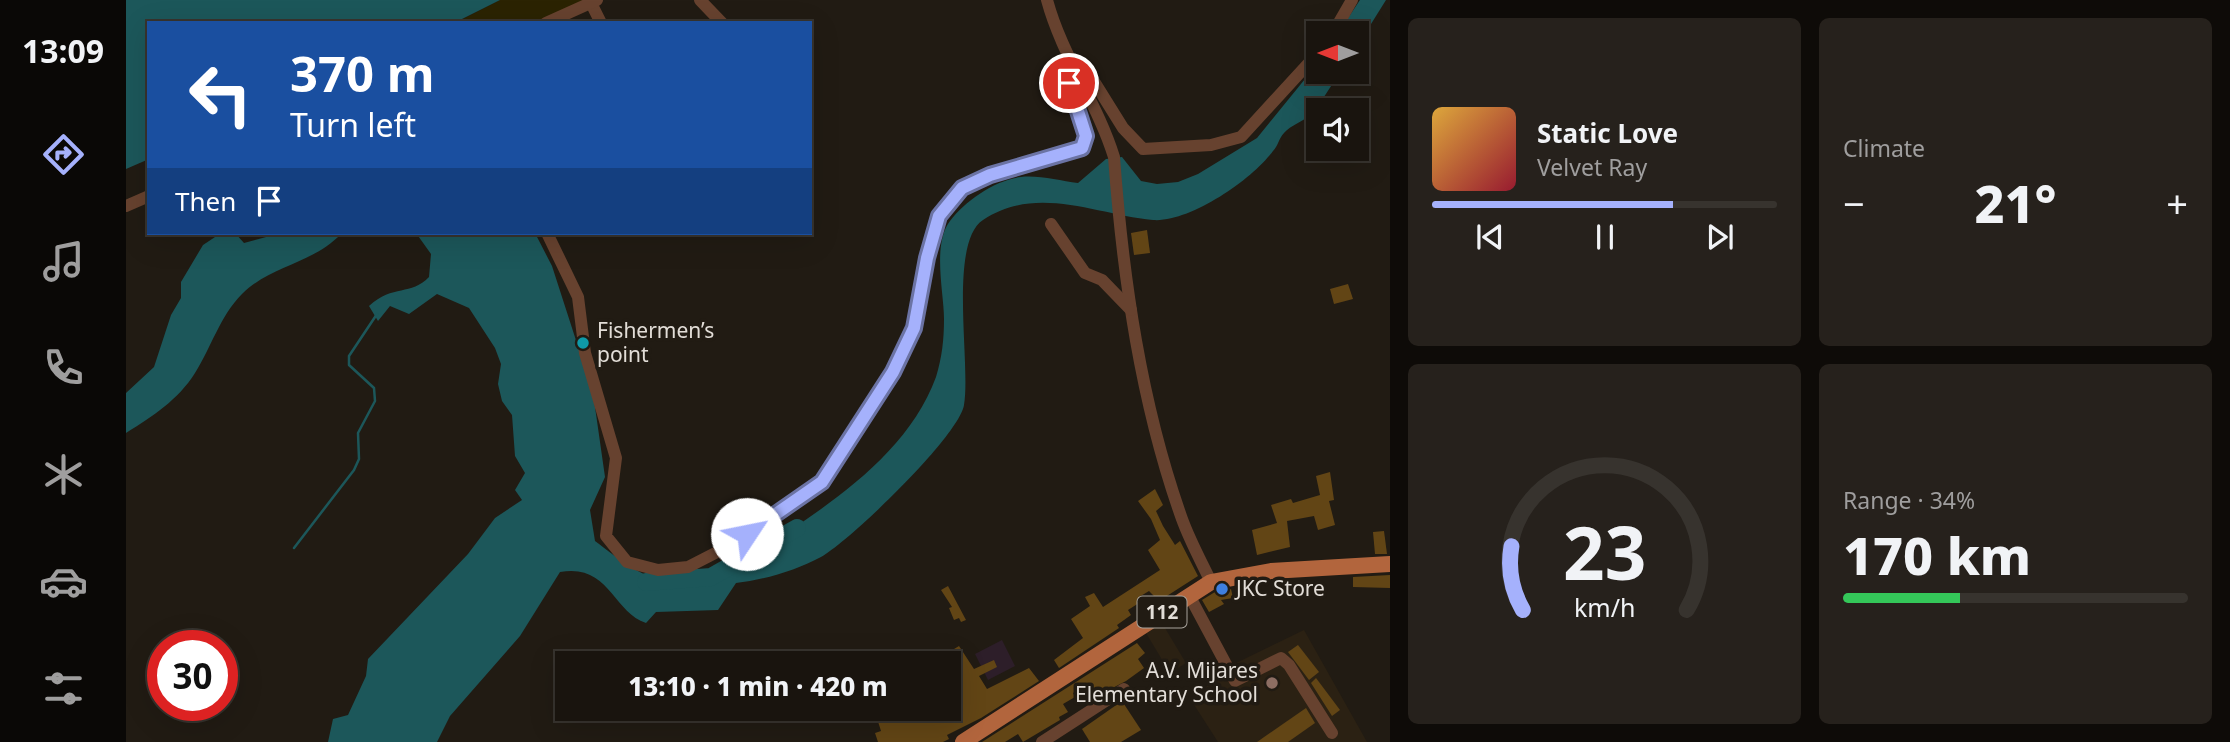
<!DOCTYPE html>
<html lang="en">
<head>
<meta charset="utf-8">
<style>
	:root { --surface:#19140e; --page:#26211c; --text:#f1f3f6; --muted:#9f9e9e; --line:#37332e; --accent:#a5b1fc }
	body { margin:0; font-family:"Noto Sans",sans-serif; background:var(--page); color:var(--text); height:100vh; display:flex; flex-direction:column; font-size:26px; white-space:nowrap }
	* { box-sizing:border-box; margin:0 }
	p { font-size:23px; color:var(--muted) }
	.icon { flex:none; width:38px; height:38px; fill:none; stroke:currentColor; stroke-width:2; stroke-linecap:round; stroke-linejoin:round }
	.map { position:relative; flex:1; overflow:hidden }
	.drawer { display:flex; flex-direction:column; gap:18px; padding:18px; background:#0e0b08; width:840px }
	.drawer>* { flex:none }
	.guide { position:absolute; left:21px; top:21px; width:665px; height:214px; border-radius:0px; box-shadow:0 7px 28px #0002,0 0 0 2px var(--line); background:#1a4fa0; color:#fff; overflow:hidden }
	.needle { width:46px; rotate:270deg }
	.fabs { position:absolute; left:1180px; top:21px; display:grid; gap:14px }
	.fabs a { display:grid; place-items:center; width:63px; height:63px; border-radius:0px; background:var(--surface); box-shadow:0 7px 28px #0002,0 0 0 2px var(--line); font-size:35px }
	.speed { position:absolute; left:21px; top:630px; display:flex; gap:14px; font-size:35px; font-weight:700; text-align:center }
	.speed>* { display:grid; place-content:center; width:91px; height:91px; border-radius:50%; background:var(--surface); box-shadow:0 7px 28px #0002,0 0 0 2px var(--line); line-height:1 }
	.speed .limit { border:10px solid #d22; background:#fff; color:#111 }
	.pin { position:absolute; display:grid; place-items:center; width:60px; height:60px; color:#fff; margin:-30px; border:4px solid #fff; border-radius:50%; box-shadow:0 2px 7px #0007 }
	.me { position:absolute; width:77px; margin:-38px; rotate:56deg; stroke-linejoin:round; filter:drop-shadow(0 0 5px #0008) }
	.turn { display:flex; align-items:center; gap:24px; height:147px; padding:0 28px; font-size:32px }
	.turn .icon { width:91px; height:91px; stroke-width:2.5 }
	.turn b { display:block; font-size:49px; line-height:60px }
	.then { display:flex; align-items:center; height:66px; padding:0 28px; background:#0003; gap:14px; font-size:26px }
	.big { font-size:52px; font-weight:800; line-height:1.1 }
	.drawer .tile { flex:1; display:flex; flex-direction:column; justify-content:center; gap:10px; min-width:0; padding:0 24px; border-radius:10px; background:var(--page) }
	.drawer .dial { align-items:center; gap:0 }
	.dial svg { height:182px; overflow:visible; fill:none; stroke:var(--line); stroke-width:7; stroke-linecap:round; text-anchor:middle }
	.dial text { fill:var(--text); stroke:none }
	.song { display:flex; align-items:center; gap:21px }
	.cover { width:84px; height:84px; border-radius:10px; background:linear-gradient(135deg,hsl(40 70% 55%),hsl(350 70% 35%)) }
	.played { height:7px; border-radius:4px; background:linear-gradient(90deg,var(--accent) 70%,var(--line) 70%) }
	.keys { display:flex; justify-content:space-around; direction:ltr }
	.heat { display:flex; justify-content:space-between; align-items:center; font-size:38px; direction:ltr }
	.charge { height:10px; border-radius:5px; background:linear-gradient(90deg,#34c759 34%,var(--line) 0) }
	.drawer .tiles { flex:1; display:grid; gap:18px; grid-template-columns:repeat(2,1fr) }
	.trip { position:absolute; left:429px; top:651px; width:406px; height:70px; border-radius:0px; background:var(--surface); box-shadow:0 7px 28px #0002,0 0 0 2px var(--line); font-weight:800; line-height:70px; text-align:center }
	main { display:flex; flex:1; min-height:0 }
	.dock { display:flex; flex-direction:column; width:126px; justify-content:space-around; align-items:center; background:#0a0806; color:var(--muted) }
	.dock .icon { width:49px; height:49px }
	.dock .active { color:var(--accent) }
	.dock b { font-size:32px; color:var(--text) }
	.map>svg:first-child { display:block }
</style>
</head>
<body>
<main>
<nav class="dock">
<b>13:09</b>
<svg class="icon active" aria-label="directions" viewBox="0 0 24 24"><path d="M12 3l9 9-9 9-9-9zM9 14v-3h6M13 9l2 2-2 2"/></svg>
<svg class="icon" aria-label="music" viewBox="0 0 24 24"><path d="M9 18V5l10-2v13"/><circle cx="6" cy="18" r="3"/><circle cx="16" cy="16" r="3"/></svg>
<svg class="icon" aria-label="phone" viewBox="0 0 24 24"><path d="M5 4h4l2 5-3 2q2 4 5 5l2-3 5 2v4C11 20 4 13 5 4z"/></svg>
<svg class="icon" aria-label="climate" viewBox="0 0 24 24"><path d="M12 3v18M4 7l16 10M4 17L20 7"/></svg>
<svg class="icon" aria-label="car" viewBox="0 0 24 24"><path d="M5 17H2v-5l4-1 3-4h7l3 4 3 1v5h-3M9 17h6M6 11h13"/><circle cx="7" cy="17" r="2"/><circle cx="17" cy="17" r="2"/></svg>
<svg class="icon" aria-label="filters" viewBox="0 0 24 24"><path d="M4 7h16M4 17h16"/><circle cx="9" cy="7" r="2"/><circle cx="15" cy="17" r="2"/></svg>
</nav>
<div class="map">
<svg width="1264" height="742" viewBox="0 0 1264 742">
	<rect width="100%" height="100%" fill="#211b13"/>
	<g fill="#2b2113">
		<path d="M1033 618 1060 663 1044 673 1017 628Z"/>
		<path d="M1178 630 1241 742H1092L1065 700 1104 666Z"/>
	</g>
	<path fill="#2d1e29" d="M876 640 889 666 862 680 849 654Z"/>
	<path fill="#2b2302" d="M374 0H459L408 23H338L337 19Z"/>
	<g fill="#1c575a">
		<path d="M0 0H374L328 23H23V159L0 169Z"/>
		<path d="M1234 0H1260L1230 48V33H1212Z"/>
		<path d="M1192 63V72H1214C1205 86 1195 103 1184 115 1176 122 1165 125 1158 133 1153 138 1152 146 1147 151 1126 180 1063 223 1027 220 971 215 911 184 857 220 822 243 845 364 838 405 833 436 725 540 695 557 671 570 638 580 610 583L592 610 530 612 520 623C487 612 483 563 434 572L394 636 324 716 311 742H202L207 719 222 715 240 676 242 659 342 554 369 518 396 500 389 490 399 473 389 456 386 415 376 401 372 384 375 364 369 348 343 308 311 294 283 314 264 306 252 321 243 306C267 284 285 296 303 277L305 254 290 233H409L426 266 467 393 479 477 464 510 469 541C493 559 522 584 554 582 592 580 623 557 654 537 715 497 784 448 810 377 816 357 818 340 818 319 818 293 806 244 824 221 839 201 869 180 895 177 913 175 934 181 952 183L980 159 996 157 1015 181 1031 184 1052 182 1072 174 1131 138Z"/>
		<path d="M95 233H109L118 243 155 233H216C187 264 145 265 116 294 94 316 85 348 69 373 52 400 27 416 0 433V393L28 367 45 315 55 298V282L77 245Z"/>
	</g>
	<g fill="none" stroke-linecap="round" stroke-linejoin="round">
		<path stroke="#1c575a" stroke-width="2.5" d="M168 548 228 470 233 459 232 433 249 401 248 388 223 365V356L251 314"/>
		<path stroke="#1c575a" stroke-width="18" d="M520 582 585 577 671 528"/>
	</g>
	<g fill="#624515">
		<path d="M1021 230 1024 253 1008 255 1005 233Z"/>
		<path d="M1222 284 1227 299 1208 304 1204 289Z"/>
		<path d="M1204 472 1208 500 1203 501 1209 525 1192 530 1188 516 1161 521 1164 547 1131 555 1126 530 1151 523 1145 505 1165 499 1167 503 1194 495 1190 476Z"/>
		<path d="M1029 489 1037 505 1030 511 1037 526 1049 545 1054 541 1072 576 1033 601 1023 591 1013 597 1016 601 1002 610 1005 615 991 625 993 628 933 668 928 660 957 638 945 619 964 606 959 597 968 593 977 607 1034 570 1022 550 1034 540 1025 519 1012 501Z"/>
		<path d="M1258 531 1261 554H1249L1247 532Z"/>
		<path d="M1264 575V588L1227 587V577Z"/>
		<path d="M822 586 840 620 835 622 833 618 828 620 823 608 826 607 815 590Z"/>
		<path d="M1105 589 1107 598 1095 600 1098 604 1083 612 1076 600 1089 592Z"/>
		<path d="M1011 643 1019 653 1012 659 1018 668 1000 681 971 696 963 684 947 693 949 697 937 704 942 712 933 717 934 720 897 742 892 734 879 742H856Z"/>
		<path d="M1172 645 1193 672 1183 680 1162 652Z"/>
		<path d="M833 646 848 669 868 660 871 667 853 676 861 689 903 668 913 681 855 718 821 735 823 739 817 742H752L749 733 755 731 748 709H774L778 717 796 709H822V663H805Z"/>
		<path d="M1190 678 1214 710 1206 716 1185 683Z"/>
		<path d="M996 701 1015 730 995 742H964L956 729Z"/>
		<path d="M1180 708 1189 723 1162 742H1131Z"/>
	</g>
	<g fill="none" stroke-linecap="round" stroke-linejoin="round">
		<g stroke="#67422f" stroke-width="12">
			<path d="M574 0 596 23"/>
			<path d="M921 0C936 56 971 102 988 157 997 279 1015 404 1056 519 1064 541 1075 561 1085 582"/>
			<path d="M465 3 475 23"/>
			<path d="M420 23 471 0"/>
			<path d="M1207 33 1226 0"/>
			<path d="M0 206 23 196"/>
			<path d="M925 224 959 273 976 280 1005 310"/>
			<path d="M421 233 452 297 459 353 490 458 480 536 501 562 532 570 562 567 599 548 696 482 767 372 788 328 801 258 813 216 837 188 864 175 956 148 960 136 943 83 950 72 958 71 964 75 997 128 1017 149 1085 145 1115 137 1192 53"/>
			<path d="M1063 595 1109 681 1155 658 1163 665 1206 733"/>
			<path d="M916 742 998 689"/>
		</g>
		<path stroke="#b2653d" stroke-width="16" d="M837 742 1085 582 1145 571 1264 564"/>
	</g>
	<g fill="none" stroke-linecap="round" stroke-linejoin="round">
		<defs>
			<path id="route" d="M621 534 696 482 767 372 788 328 801 258 813 216 836 188 864 175 956 148 960 136 943 83"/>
		</defs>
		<use href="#route" stroke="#6b73a4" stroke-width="18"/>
		<use href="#route" stroke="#a5b1fc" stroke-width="12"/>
	</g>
	<circle fill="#0f9aa8" stroke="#211b13" stroke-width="2.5" cx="457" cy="343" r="7"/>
	<circle fill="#3f7fe0" stroke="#211b13" stroke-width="2.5" cx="1096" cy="589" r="7"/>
	<circle fill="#8d6e63" stroke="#211b13" stroke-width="2.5" cx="1146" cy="683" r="7"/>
	<g text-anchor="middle" stroke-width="7" stroke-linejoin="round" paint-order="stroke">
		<rect fill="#211b13" stroke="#a8a39c" stroke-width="2" x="1011.5" y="596.5" width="49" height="31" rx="5"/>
		<g font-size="19" font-weight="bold" fill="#e2ddd7">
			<text x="1036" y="619">112</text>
		</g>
		<g font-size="21" fill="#e2ddd7" stroke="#211b13" text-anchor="start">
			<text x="471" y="338">Fishermen’s<tspan x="471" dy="24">point</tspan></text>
			<text x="1110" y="596">JKC Store</text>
			<text x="1132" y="678" text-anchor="end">A.V. Mijares<tspan x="1132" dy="24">Elementary School</tspan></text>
		</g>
	</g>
</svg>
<div class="fabs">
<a><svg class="needle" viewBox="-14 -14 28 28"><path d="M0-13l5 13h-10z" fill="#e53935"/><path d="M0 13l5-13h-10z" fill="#9f9e9e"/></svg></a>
<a><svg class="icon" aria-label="sound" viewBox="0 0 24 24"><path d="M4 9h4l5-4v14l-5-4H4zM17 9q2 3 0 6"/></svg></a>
</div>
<div class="speed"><div class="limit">30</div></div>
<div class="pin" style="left:943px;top:83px;background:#d93025"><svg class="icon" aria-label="arrive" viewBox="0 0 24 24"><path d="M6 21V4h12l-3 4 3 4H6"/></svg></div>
<svg class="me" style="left:621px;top:534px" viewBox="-20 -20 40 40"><circle r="19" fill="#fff"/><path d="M0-13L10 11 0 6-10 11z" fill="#a5b1fc"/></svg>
<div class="trip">13:10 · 1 min · 420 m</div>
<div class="guide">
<div class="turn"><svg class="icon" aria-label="left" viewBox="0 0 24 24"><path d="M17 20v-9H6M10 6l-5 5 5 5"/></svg><div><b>370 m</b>Turn left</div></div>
<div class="then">Then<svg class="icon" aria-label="arrive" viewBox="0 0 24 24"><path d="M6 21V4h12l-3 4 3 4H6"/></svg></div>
</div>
</div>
<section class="drawer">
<div class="tiles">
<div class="tile">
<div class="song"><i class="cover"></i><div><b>Static Love</b><p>Velvet Ray</p></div></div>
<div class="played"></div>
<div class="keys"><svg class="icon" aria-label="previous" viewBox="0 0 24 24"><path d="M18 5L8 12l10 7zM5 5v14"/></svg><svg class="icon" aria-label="pause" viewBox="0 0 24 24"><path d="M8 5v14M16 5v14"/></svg><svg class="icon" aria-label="next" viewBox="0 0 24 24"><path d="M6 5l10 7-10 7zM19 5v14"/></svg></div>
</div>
<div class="tile"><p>Climate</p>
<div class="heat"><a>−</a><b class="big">21°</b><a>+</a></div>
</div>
<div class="tile dial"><svg viewBox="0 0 100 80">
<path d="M14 69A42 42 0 1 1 86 69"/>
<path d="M14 69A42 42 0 0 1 9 41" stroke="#a5b1fc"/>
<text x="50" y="56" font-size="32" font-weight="700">23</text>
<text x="50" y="72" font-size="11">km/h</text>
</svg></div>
<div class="tile"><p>Range · 34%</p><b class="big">170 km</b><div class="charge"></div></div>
</div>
</section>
</main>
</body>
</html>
